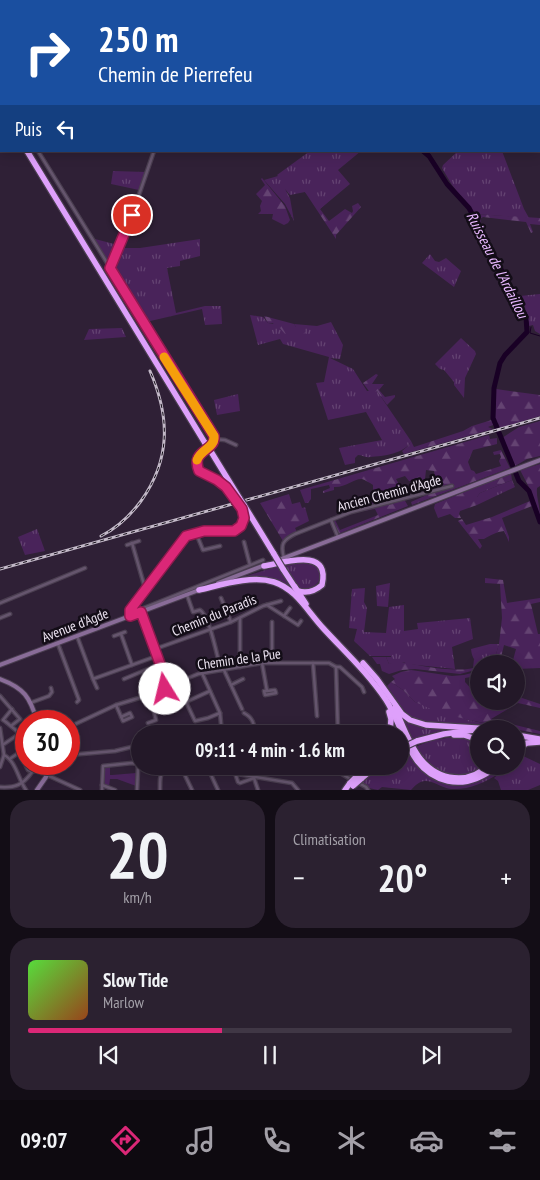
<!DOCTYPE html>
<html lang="fr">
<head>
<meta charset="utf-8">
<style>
	:root { --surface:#231828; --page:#2b2130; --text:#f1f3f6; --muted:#a3a0a8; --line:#403745; --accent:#db2777 }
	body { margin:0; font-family:"PT Sans Narrow",sans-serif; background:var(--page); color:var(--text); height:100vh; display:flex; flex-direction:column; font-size:19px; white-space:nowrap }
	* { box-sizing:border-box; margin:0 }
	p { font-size:16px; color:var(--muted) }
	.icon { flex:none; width:28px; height:28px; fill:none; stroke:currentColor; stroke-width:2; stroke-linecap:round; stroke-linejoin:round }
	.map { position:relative; height:790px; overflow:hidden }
	.panel { display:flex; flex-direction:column; gap:10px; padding:10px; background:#130d16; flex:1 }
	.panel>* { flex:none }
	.guide { position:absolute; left:0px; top:0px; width:540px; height:152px; box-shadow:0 2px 12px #0003,0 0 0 1px var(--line); background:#1a4fa0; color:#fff; overflow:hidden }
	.buttons { position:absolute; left:470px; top:655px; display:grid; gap:10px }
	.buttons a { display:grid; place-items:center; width:55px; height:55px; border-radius:50%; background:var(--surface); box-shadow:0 2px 12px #0003,0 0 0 1px var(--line); font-size:25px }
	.speed { position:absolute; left:15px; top:710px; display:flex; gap:10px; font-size:25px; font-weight:700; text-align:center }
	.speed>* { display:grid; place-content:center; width:65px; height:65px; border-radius:50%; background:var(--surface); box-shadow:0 2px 12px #0003,0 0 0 1px var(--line); line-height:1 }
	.speed .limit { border:8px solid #d22; background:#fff; color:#111 }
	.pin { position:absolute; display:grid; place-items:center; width:42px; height:42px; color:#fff; margin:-21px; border:2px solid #fff; border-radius:50%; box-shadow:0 1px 5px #0007 }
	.me { position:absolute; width:55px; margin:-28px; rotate:351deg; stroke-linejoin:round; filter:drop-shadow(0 0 4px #0008) }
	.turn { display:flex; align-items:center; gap:18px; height:105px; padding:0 15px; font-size:22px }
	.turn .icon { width:65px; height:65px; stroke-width:2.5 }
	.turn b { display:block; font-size:35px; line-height:42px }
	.then { display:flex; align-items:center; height:48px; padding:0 15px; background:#0003; gap:10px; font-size:19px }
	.big { font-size:38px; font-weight:700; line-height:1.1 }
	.panel .widget { flex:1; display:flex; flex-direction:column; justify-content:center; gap:8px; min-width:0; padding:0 18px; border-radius:20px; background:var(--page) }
	.panel .dial { align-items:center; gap:0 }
	.dial b { font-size:65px; line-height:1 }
	.song { display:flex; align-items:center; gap:15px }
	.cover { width:60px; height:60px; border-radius:8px; background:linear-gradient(135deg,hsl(110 70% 55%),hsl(20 70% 35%)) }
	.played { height:5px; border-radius:2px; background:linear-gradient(90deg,var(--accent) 40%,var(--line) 40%) }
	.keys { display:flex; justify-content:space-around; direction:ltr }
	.heat { display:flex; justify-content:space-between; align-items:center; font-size:28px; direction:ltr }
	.panel .tiles { flex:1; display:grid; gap:10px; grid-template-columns:1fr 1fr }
	.widget:last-child { grid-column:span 2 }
	.trip { position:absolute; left:131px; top:725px; width:278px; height:50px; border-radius:25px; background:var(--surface); box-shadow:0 2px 12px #0003,0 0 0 1px var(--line); font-weight:700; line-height:50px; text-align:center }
	.menu { display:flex; height:80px; justify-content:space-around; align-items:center; background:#0e0a10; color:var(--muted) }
	.menu .icon { width:35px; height:35px }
	.menu .selected { color:var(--accent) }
	.menu b { font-size:22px; color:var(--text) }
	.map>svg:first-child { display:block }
</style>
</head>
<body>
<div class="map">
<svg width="540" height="790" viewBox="0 0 540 790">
	<defs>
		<pattern id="grass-tufts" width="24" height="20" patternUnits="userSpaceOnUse" patternTransform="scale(1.25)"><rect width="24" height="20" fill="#49235a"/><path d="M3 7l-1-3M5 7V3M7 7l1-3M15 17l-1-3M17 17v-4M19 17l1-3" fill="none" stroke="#644372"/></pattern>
		<pattern id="forest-firs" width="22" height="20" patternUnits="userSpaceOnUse" patternTransform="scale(1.25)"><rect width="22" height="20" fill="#49235a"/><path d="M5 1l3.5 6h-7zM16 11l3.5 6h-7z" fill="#644372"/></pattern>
	</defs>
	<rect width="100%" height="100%" fill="#2f2036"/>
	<g fill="url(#grass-tufts)">
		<path d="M310 151H361L338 170 350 184 320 209 305 192 290 195 285 189 290 198 294 221 285 204 264 180 278 176 277 175Z"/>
		<path d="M458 151H502L524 209 529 218 475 214 452 185 442 168 443 165Z"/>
		<path d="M113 171 146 172 139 190 111 184Z"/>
		<path d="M95 239 118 245 109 264 94 240Z"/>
		<path d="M200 239V256L180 261V266L167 268 176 313 205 306H221L222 324 205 325 202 309 146 322 111 268 118 251 120 248H140Z"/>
		<path d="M430 254 435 261 439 262 446 258 461 271 454 287 422 263Z"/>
		<path d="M540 294V334L535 331 533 325 529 326 525 307 520 296Z"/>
		<path d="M250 315 263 317 268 323 296 327 294 324 317 326 331 322 343 345 340 359 330 358 353 369 367 391H377L411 441C405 454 383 456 370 457 365 458 362 455 358 455L355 458V463L345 465 339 448 382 440 366 412 328 420 316 383 324 382 329 357 283 344 280 339 258 345Z"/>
		<path d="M122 328 126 337 84 340 89 329Z"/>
		<path d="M461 338 475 351 476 354 465 378 464 398 454 385V382L444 370 440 369 435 364Z"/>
		<path d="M238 394 240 411 217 415 214 400Z"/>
		<path d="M512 480 515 487 477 505V497L480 493Z"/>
		<path d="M37 529 45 551 25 555 18 537Z"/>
		<path d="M293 561C298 562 304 561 309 562 328 568 323 588 302 590L298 587 283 564Z"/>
		<path d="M278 566 291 587 277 580H234Z"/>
		<path d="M390 583 388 607 377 606 376 586Z"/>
		<path d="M365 588 364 602 367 608 364 632 386 633 389 607 404 605V631L418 629 417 623 470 618 473 639 452 647 455 669 407 664 404 662 389 664 386 657H391V656H370L354 641 357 629 349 628 352 589Z"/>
		<path d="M490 644H499L494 661C481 661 473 667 471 649Z"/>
		<path d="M391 682 403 690 415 702 469 720 492 725C473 724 430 726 415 719 403 713 395 697 387 686Z"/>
		<path d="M400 714C422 732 443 729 470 728L432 733 411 741Z"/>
		<path d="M452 737H461L479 742V766H483C466 779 447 780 430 766 424 761 420 753 415 747L430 741Z"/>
		<path d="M407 750C428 786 464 790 498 769L499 773C485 783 468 790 451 789 434 786 426 772 411 790L382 787 378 790 369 788 359 782 377 766H400V753Z"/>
		<path d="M521 755 540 764V785L528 790H501L498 781 494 778 508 766H516V759Z"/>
	</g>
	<g fill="url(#forest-firs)">
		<path d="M262 178 285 206 290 220 288 223 284 225 272 219 273 214H258L261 211 260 206 262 201 256 194 265 185 261 179Z"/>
		<path d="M308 189 321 203 330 193 333 197 320 209 329 221 345 209 352 213 353 211 352 206 358 203 361 207 336 235V239L305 192Z"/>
		<path d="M473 212 475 214 540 218V225L530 224 533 232 531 233 526 222 483 217 480 219 485 236Z"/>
		<path d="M264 316 294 324 296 327 304 328 306 333 300 335 285 334 280 328 275 327 273 323H268Z"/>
		<path d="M376 374 378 375 372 384H384L379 390 385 397 395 395V397L387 405 377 391 371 394 363 383Z"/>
		<path d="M496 389 540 395V416L500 428 498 423 488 427 493 429 404 454 402 451 408 446 411 441 414 447 463 431 472 426 495 419Z"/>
		<path d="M540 421V456L527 459 515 466 502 438 519 427Z"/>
		<path d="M489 435 490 439 497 438V444L473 450 468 462 471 470 474 471 476 474 501 466 499 461 501 457 500 454 494 455 493 452 501 450 510 468 412 505 411 502 431 493 428 488 429 485 435 478 434 471 426 470 425 479 419 482 409 481 405 476 396 479 400 486 398 491 402 498 343 514 342 511 351 505 352 500 355 499 358 502 375 499 377 492 373 490V485C370 483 365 480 362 479 355 478 345 488 334 487V490L323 493V491L330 488 329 485 311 489V499L308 503H305L300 490Z"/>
		<path d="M540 464V486L537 488C536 497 540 506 540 516L531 491 520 470Z"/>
		<path d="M511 473 512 480 480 493 477 497V505L460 511 459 514 461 518H455L450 514 438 518 434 508 435 504Z"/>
		<path d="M289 494 292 504 300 502 302 508 305 507 309 521 295 528 297 532 283 541 260 503Z"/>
		<path d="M404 499 408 506 338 534 332 520H335L340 530 378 515 375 509 351 513 370 507 393 504 396 502Z"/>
		<path d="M530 501 532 506 502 518 509 537V542L504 531C496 532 491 535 484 539H478L482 546 480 549 458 521 462 519 466 525 492 517Z"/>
		<path d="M485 578 503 580 507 603 540 598V602L531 604 538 634H540V668L516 669V664H512L516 649 504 645 500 662 495 661 494 664H479V669L460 674 415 669 402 670 389 674 382 671 380 664H377L372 657H386L389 664 397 661C416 665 454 673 473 668L474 659 481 663 494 661 499 644 502 618 500 584 485 583Z"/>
		<path d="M411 670 452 676 464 675 479 671V684L471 677 465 678V682L479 697V701H482L486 705 492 704 494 701H516V696L540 704V708L518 703 491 719 540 731V734L469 720 438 712 415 702 403 690 391 682 395 679 392 676 401 672Z"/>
	</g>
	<path fill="#49235a" d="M110 766V775H112L136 773V786L117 779H110L109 787 105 785 104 770 106 767Z"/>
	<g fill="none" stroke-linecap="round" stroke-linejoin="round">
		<path stroke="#190025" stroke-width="1" d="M531 327 530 333 540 336"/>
		<g stroke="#190025" stroke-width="5">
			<path d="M274 1V0"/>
			<path d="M423 151 429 156 447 184 469 208 526 317 527 332 505 355 500 363 494 388 493 418 519 481 529 491 540 522"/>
		</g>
		<defs>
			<g id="street">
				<path d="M0 89 1 91"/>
				<path d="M38 151 214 436C215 449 200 448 198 460 194 475 212 475 221 482 226 486 230 491 234 496"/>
				<path d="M109 268 132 215 154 151"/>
				<path d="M214 439 225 440 236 445"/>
				<path d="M331 520 338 537"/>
				<path d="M196 533 203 550 220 546"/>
				<path d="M244 542 250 565"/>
				<path d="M132 543 145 588"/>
				<path d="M127 545 139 541"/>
				<path d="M284 558C280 544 283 540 295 534L351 512 452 486"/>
				<path d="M187 595 193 612 200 610C210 616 217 657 221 670"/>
				<path d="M221 598 231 622"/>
				<path d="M0 603 85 568"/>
				<path d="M267 605 298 625 301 621"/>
				<path d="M132 607 139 610 263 560"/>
				<path d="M130 616 129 613 132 607 183 538C197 528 218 531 234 531 243 526 246 519 242 509"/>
				<path d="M284 616 290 608"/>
				<path d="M0 618 10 614"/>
				<path d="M121 634 132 665"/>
				<path d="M77 636 93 679 157 656"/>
				<path d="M114 636 125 632"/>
				<path d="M58 644 79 700 77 702"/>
				<path d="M155 649 231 622 263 606 281 601"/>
				<path d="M272 662V622"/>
				<path d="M262 663 267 691H264L265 695 276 693 275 690 267 691"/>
				<path d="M313 663 317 716"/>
				<path d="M240 667V618"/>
				<path d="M336 667 338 734"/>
				<path d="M224 670 242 709"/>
				<path d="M202 673 220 713 222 734"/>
				<path d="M93 679 97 688"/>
				<path d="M124 679 160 664"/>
				<path d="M231 685 243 679"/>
				<path d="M166 687 198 674 262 663H329L336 667H340L362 687 364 692"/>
				<path d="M210 691 188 701 187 704 195 721 208 718 220 713"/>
				<path d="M0 696 20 719 11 726"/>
				<path d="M30 703 49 696 52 692 51 688"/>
				<path d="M116 705 123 721 132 717 130 713 121 717"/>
				<path d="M244 713C253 718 254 723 255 734"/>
				<path d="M6 722 18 732 26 747"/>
				<path d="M6 722 3 720 12 709"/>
				<path d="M148 723 156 720 150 695"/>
				<path d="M69 727 116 705 162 691 166 687 164 674 141 612"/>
				<path d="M0 728 4 755 0 767"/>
				<path d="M361 734 362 730 366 729 367 731 366 734"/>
				<path d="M4 744 19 734"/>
				<path d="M4 755C16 761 18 779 26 790"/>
				<path d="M69 755 115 751 140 745"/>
				<path d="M11 758 26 748"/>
				<path d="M26 766 28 770 32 772 35 771"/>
				<path d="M207 766 218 790"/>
				<path d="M254 766V778L258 790"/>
				<path d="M273 766 303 773"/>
				<path d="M329 766 352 780"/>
				<path d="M338 771 339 766"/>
				<path d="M47 775 80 790"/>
				<path d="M254 778 240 783 238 782 236 776 238 774 292 783 298 790"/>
				<path d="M357 782 366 787 368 790"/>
				<path d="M102 785 115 790"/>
				<path d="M0 787C15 788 23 785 32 772"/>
				<path d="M102 790 103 766 132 763 137 764 138 768 137 790"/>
				<path d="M160 790C160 772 159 772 177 767L182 769 192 790"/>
			</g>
			<g id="secondary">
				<path d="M276 561 540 460"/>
				<path d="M218 583 265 565"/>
				<path d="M0 665 199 590"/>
				<path d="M0 679C24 688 30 697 37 721"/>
				<path d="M37 790 46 777V764"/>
			</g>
			<g id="highway">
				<path d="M0 108 1 110"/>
				<path d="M27 151 205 443"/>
				<path d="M210 450 240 499"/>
				<path d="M244 505 274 554"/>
				<path d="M264 566C283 563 331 546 322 585 315 591 308 594 298 591"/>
				<path d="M283 569 296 589"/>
				<path d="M295 587 306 604"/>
				<path d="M199 590C221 585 251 575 274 582 296 589 308 612 323 628 345 652 368 673 386 700 405 729 408 772 448 781 466 785 482 778 497 766"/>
				<path d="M363 663 377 679 402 714 410 720 426 725 492 729"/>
				<path d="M395 708C408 737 419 778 459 778 470 778 479 775 486 766"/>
				<path d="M389 712 391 719 390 734"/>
				<path d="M454 735H464L479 740"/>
				<path d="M516 735 539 739"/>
				<path d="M417 741 444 734 474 730"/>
				<path d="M516 749 527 743 540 742"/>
				<path d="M357 776 366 766"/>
				<path d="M361 779 376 766"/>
				<path d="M345 790 350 783"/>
			</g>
		</defs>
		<use href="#street" stroke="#4a3e50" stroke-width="5"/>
		<use href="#secondary" stroke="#4a3e50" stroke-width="6"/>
		<use href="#highway" stroke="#4a3e50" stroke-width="8"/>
		<use href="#street" stroke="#65556d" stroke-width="2.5"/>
		<use href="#secondary" stroke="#896c98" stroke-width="4"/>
		<use href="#highway" stroke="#dea0fb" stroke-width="5.5"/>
		<defs>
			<g id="rail">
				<path d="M101 536C117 528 130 516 141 501 171 459 170 417 150 371"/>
				<path d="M0 569 540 418"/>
			</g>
		</defs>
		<use href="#rail" stroke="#c2b8c7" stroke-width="3"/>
		<use href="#rail" stroke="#130d17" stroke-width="1" stroke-dasharray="4" stroke-linecap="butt"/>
		<defs>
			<path id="street-bridge" d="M234 496 242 509"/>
			<g id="highway-bridge">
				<path d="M205 443 210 450"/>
				<path d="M240 499 244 505"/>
				<path d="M274 554 283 569"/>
				<path d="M402 748 417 741"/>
				<path d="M350 783 357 776"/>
				<path d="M353 786 361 779"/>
			</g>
		</defs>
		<use href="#street-bridge" stroke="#4a3e50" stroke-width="5" stroke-linecap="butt"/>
		<use href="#highway-bridge" stroke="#4a3e50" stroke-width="8" stroke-linecap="butt"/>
		<use href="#street-bridge" stroke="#65556d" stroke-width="2.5"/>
		<use href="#highway-bridge" stroke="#dea0fb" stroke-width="5.5"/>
	</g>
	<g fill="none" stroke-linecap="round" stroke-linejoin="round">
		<defs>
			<path id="route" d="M132 215 110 268 214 436C216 452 190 449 199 471L217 480 226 487 242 509 244 518 241 526 234 531H204L186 536 130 610V616L141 612 166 680 165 689"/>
		</defs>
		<use href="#route" stroke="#8e194d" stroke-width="12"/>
		<use href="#route" stroke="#db2777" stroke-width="9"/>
		<path stroke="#f59e0b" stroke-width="9" d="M164 357 214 436C215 448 201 449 197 460"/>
	</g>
	<g text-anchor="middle" stroke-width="5" stroke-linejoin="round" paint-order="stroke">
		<g font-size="14" fill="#ede4f2" stroke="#130d17">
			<text transform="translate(389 493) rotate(-15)" y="5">Ancien Chemin d'Agde</text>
			<text transform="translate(214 615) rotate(-22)" y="5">Chemin du Paradis</text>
			<text transform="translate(75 625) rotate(-21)" y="5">Avenue d'Agde</text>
			<text transform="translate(239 659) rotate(-8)" y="5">Chemin de la Pue</text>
		</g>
		<g font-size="15" font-style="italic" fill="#e8b8ff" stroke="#130d17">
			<text transform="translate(497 265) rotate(63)" y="5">Ruisseau de l'Ardaillou</text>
		</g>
	</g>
</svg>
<div class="buttons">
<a><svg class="icon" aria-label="sound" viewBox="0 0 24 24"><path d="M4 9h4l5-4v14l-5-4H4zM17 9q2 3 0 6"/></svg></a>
<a><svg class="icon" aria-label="search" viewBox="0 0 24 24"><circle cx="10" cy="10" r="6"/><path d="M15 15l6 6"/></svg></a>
</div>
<div class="speed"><div class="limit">30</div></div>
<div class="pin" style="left:132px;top:215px;background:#d93025"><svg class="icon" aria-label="arrive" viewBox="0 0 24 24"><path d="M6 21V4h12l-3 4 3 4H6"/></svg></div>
<svg class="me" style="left:165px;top:689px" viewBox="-20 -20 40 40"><circle r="19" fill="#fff"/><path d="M0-13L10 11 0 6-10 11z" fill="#db2777"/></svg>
<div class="trip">09:11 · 4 min · 1.6 km</div>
<div class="guide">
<div class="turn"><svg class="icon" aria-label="right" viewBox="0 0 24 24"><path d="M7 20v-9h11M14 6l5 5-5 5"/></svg><div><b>250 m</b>Chemin de Pierrefeu</div></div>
<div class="then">Puis<svg class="icon" aria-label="left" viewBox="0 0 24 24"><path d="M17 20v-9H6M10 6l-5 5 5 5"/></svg></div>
</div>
</div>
<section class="panel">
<div class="tiles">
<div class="widget dial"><b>20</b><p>km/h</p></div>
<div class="widget"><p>Climatisation</p>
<div class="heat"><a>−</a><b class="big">20°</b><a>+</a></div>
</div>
<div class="widget">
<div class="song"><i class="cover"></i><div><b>Slow Tide</b><p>Marlow</p></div></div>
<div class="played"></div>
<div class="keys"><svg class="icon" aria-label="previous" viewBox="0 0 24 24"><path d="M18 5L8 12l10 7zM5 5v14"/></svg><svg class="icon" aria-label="pause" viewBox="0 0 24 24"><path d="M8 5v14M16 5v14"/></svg><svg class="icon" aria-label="next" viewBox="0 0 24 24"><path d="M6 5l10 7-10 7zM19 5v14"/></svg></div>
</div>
</div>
</section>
<nav class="menu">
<b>09:07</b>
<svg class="icon selected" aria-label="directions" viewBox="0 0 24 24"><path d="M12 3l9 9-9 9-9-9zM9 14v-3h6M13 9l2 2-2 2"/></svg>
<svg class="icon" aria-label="music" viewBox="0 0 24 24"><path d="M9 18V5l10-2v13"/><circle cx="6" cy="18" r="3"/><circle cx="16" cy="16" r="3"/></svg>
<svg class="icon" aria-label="phone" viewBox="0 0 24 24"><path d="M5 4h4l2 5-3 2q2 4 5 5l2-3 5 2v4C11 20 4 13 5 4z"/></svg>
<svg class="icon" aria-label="climate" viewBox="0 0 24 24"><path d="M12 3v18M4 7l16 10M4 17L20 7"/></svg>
<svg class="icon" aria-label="car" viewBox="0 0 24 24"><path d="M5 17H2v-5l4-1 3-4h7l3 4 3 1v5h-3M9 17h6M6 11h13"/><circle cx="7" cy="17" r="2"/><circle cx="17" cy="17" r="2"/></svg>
<svg class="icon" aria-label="filters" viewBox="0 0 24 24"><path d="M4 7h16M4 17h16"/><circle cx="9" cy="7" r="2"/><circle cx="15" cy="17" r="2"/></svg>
</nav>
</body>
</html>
